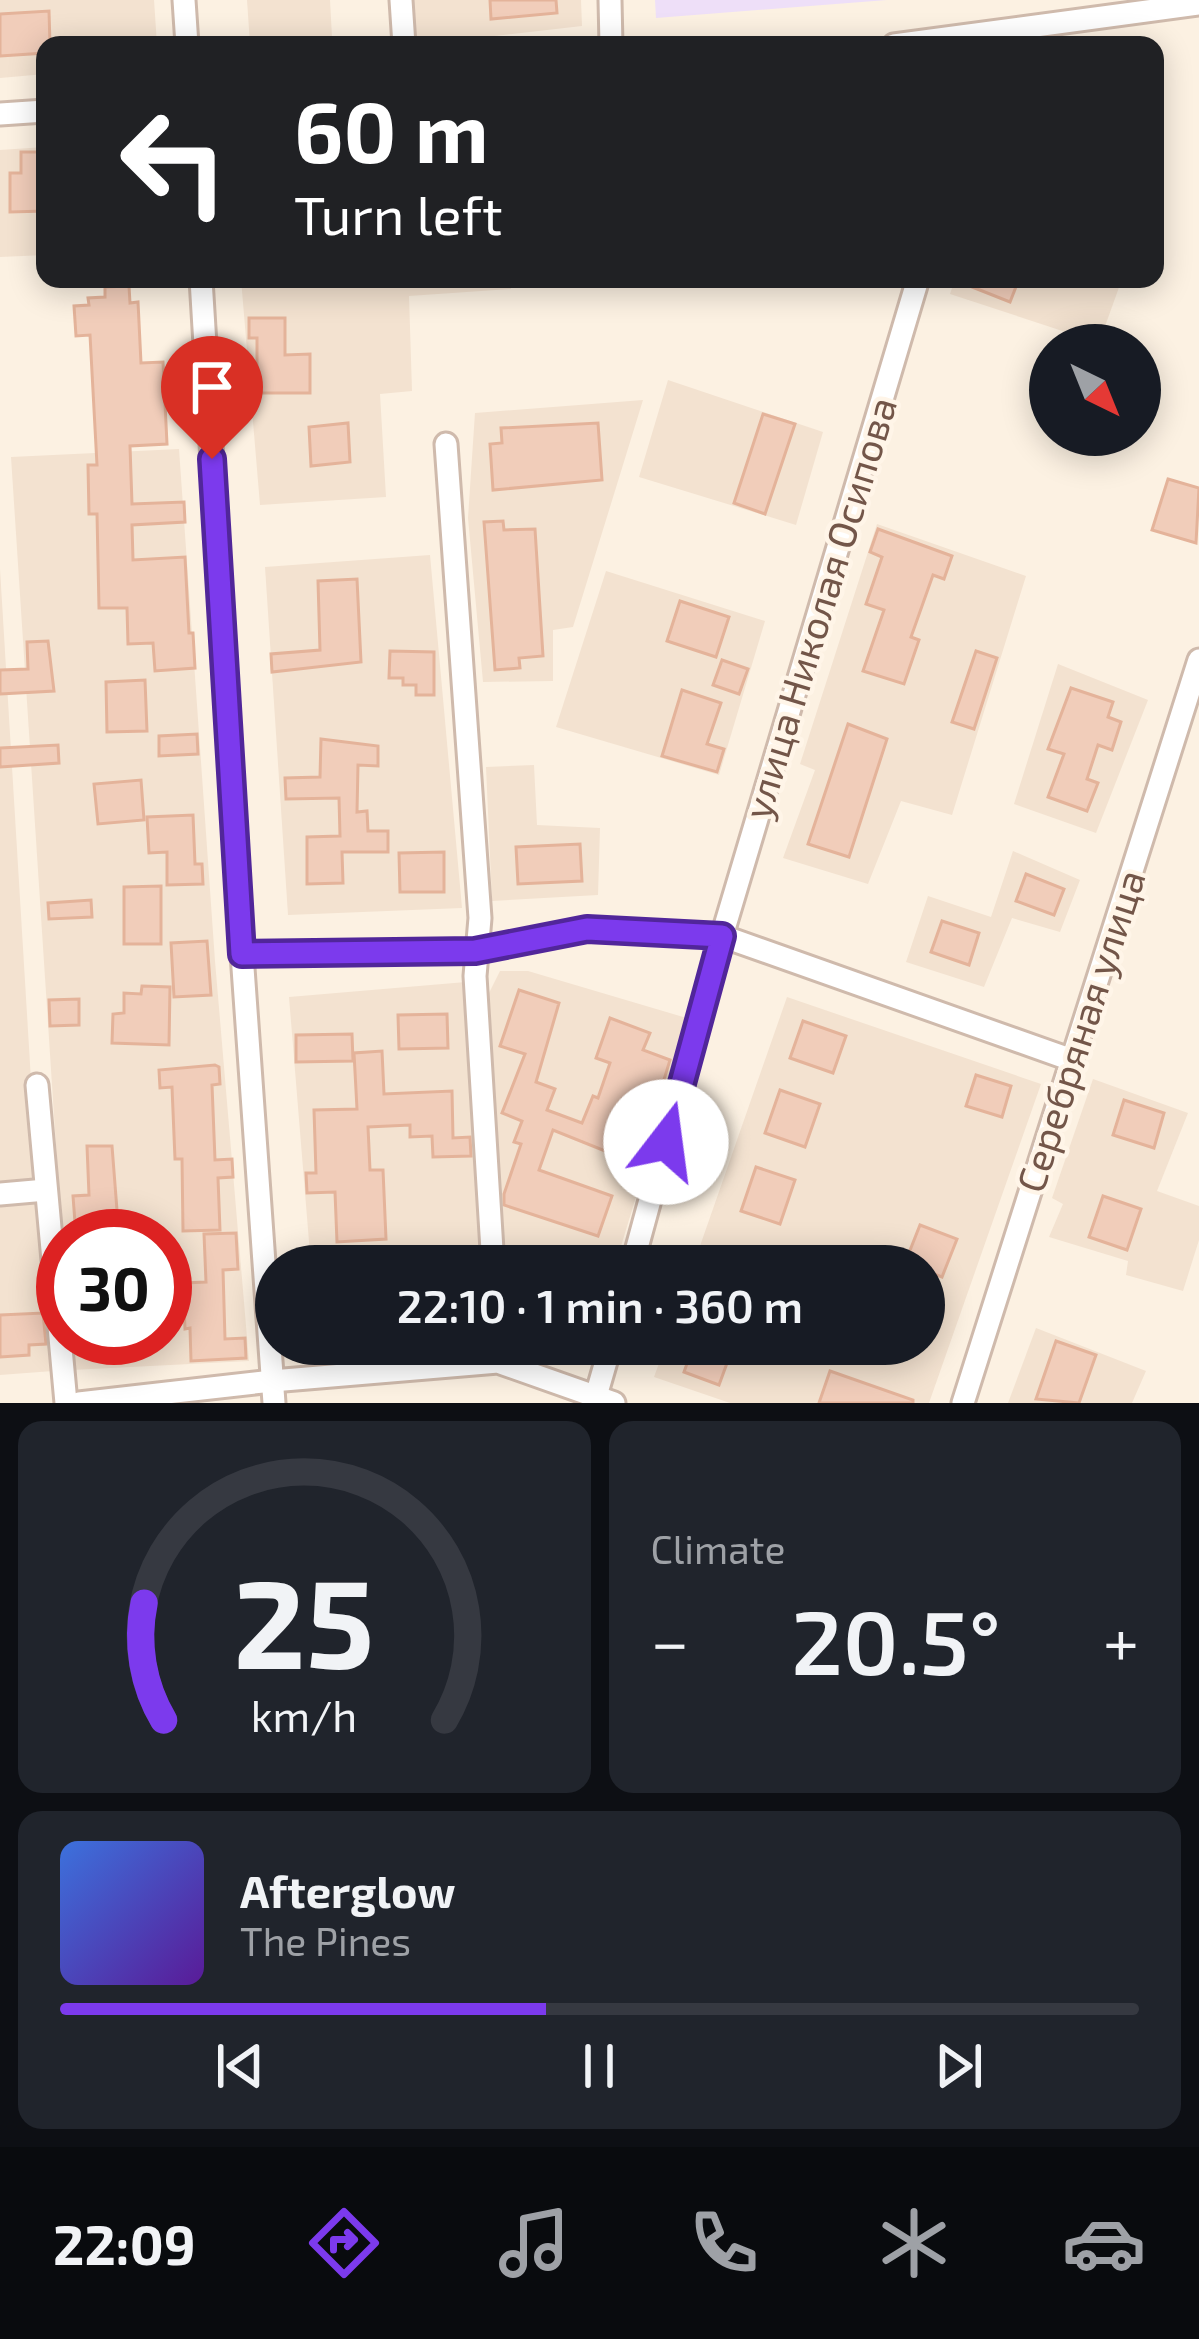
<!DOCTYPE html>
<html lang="en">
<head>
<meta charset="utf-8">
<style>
	:root { --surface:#171b24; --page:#20242c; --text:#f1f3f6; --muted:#9ea1a6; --line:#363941; --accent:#7c3aed }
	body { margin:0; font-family:"Exo 2",sans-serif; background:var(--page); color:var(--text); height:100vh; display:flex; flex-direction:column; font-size:45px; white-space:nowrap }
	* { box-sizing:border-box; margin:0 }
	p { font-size:39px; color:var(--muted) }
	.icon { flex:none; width:66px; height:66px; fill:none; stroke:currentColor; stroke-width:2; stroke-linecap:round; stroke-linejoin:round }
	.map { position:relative; height:1403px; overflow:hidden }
	.drawer { display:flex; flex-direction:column; gap:18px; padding:18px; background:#0d0f14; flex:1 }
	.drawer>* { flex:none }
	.banner { position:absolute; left:36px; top:36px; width:1128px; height:252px; border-radius:24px; box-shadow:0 6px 30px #0003; background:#202124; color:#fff; overflow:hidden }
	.needle { width:78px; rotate:137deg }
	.fabs { position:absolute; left:1029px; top:324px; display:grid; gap:24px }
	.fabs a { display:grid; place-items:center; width:132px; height:132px; border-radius:50%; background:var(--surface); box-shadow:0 6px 30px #0003; font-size:60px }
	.speed { position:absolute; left:36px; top:1209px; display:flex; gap:24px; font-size:60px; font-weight:700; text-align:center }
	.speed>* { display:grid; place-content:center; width:156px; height:156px; border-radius:50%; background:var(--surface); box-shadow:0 6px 30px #0003; line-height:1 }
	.speed .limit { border:18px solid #d22; background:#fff; color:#111 }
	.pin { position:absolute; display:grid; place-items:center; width:102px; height:102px; color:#fff; margin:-123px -51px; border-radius:50% 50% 50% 0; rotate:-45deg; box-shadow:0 0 12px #0007 }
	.pin .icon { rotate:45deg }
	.me { position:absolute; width:132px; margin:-66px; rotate:15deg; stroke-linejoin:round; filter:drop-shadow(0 0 9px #0008) }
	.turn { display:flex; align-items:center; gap:42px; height:252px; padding:0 60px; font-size:54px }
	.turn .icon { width:156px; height:156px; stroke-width:2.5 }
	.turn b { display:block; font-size:84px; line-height:102px }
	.big { font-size:90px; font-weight:600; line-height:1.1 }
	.drawer .card { flex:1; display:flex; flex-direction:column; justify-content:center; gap:18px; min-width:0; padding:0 42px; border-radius:24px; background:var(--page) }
	.drawer .dial { align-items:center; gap:0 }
	.dial svg { height:312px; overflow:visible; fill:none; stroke:var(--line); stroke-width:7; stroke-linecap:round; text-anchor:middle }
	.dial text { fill:var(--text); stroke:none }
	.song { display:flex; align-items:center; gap:36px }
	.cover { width:144px; height:144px; border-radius:18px; background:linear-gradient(135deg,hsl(220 70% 55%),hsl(270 70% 35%)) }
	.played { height:12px; border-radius:6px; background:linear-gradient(90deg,var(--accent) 45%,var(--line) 45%) }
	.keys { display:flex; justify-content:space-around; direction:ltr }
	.heat { display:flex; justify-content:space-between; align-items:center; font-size:66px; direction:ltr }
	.drawer .tiles { flex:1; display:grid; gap:18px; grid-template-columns:1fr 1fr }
	.card:last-child { grid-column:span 2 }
	.trip { position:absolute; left:255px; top:1245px; width:690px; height:120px; border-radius:60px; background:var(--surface); box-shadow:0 6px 30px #0003; font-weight:600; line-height:120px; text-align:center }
	.menu { display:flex; height:192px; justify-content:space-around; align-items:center; background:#090b0e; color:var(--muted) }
	.menu .icon { width:84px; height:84px }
	.menu .selected { color:var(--accent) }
	.menu b { font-size:54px; color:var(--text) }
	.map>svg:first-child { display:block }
</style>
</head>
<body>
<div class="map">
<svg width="1199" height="1403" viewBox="0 0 1199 1403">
	<rect width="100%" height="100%" fill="#fcf1e2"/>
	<g fill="#f3e2d0">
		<path d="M0 0H154L157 45H45V74L0 78Z"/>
		<path d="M247 0H330L332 37 250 44Z"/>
		<path d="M412 0H581L582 26 415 45Z"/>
		<path d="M45 147V255L0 257V150Z"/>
		<path d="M241 279H511V289L409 296 412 391 380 394 386 497 260 505Z"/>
		<path d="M955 279H1122L1099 343 950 294Z"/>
		<path d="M668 380 823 432 796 525 639 477Z"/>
		<path d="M643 400 573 627 553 630V681L483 682 468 518 475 413Z"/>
		<path d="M179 449 215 961 249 1361 72 1370 69 1338H165V1236H63V1253L11 457Z"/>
		<path d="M877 524 1026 576 952 815 901 801 868 884 783 858 815 770 800 764Z"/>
		<path d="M430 555 462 908 288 915 265 567Z"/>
		<path d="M0 569 37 1179 0 1182Z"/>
		<path d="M606 571 765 621 719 775 556 727Z"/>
		<path d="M1058 664 1148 700 1096 833 1014 804Z"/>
		<path d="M534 765 537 825 600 828 598 895 492 901 486 767Z"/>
		<path d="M1013 851 1080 880 1060 932 1012 918 984 987 906 962 928 896 991 917Z"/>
		<path d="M500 971H528L690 1019 615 1266H499L492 1052 484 1003Z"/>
		<path d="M466 982 484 1266H311L289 997Z"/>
		<path d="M787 997 1041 1084 929 1403H730L654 1377 666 1344H924V1266H693Z"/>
		<path d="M1093 1079 1188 1113 1157 1191 1199 1206V1240L1183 1291 1126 1275 1128 1261 1049 1237 1063 1204 1052 1198Z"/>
		<path d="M41 1200 53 1371 0 1375V1203Z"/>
		<path d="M1036 1328 1146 1371 1132 1403H1008Z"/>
	</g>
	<path fill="#eedff8" d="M655 0H887L656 18Z"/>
	<g fill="#f1cdba" stroke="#e4b39a" stroke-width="3">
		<path d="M490 0H556L557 13 491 19Z"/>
		<path d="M49 11 50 45H45V53L0 56V14Z"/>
		<path d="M21 152H45V211L10 212V173H21Z"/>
		<path d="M952 279H1019L1010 302Z"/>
		<path d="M129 286 130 303 138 302 141 363 163 362 167 444 130 446 132 504 184 502 185 522 132 525 133 560 185 557 189 633H193L195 668 155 671 153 643 128 644 127 608H99L97 514H89L88 465H97L90 335 76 336 74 306 89 305 88 298 105 297V287Z"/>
		<path d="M249 318H285V355L310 354V393H257V338H249Z"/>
		<path d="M763 414 795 424 765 514 734 503Z"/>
		<path d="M348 423 350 462 311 466 309 427Z"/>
		<path d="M598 423 602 480 493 490 490 444 502 443 501 428Z"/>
		<path d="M1168 479 1199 488 1196 543 1152 530Z"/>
		<path d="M503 521 504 530 535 529 543 656 519 658 520 668 495 670 484 522Z"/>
		<path d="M878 529 952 556 944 579 933 575 911 637 919 640 904 684 863 671 884 610 866 604 882 557 870 552Z"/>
		<path d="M357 579 361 662 272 672 271 654 320 650 318 581Z"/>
		<path d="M680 601 729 617 716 657 667 641Z"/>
		<path d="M48 641 54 691 0 694V670L28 669 27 642Z"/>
		<path d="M390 651 434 652V695H416V685H403V678H389Z"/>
		<path d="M976 651 997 658 974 729 952 722Z"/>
		<path d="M722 660 748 669 739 694 713 685Z"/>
		<path d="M145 680 147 731 107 732 106 682Z"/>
		<path d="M1071 688 1113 702 1108 717 1121 722 1112 750 1098 745 1087 779 1098 783 1087 811 1048 797 1064 754 1048 749Z"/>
		<path d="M682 690 721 703 707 744 724 749 717 772 662 756Z"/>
		<path d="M848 724 887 739 849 857 808 844Z"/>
		<path d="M197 734 198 754 159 756V736Z"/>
		<path d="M321 739 378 746V766L358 765 357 812 367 811 368 831H388V852H342L343 883 307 884V837L340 836 339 798 286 799 285 778 320 777Z"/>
		<path d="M58 745 59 763 0 767V748Z"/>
		<path d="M141 780 144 820 98 824 94 784Z"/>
		<path d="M193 815 195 864H202L203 884 167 885V852L149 853 147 817Z"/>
		<path d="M580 844 582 881 518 884 516 847Z"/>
		<path d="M444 852V892H400L399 853Z"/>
		<path d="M1026 874 1064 889 1054 915 1016 901Z"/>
		<path d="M161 886V944H124V887Z"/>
		<path d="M91 900 92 917 49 919 48 903Z"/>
		<path d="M942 921 979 933 969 965 931 952Z"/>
		<path d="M207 941 211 995 174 997 171 943Z"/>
		<path d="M142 986 170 987 169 1045 112 1043 113 1014 124 1013V993L141 994Z"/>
		<path d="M519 990 559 1003 536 1082 555 1089 547 1110 582 1123 593 1096 598 1098 610 1063 596 1058 610 1018 650 1033 643 1050 670 1060 646 1139 624 1131 615 1155 553 1130 539 1170 612 1196 598 1236 504 1205V1194L521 1144 514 1142 522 1121 502 1113 525 1054 500 1046Z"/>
		<path d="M79 999V1025L50 1026 49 1000Z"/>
		<path d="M447 1014 448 1048 399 1049 398 1015Z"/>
		<path d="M803 1021 846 1036 833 1073 790 1058Z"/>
		<path d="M352 1034 353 1061 296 1062V1035Z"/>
		<path d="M382 1051 384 1094 452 1091 453 1138 470 1137 471 1156 433 1157 432 1136 410 1137V1125L368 1127 370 1170H383L386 1239 337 1242 335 1192 307 1193 306 1173H316L314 1110 357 1109 354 1053Z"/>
		<path d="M215 1065 219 1067 220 1084 212 1085 215 1160 232 1159 233 1177 218 1178 220 1230 183 1231 182 1159H175L172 1087 160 1088 159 1070Z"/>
		<path d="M976 1075 1011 1086 1002 1117 966 1106Z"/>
		<path d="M780 1090 820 1104 805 1147 765 1133Z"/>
		<path d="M1124 1100 1164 1113 1154 1148 1113 1135Z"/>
		<path d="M87 1146H112L119 1236H76L73 1196 89 1195Z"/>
		<path d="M756 1167 795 1180 780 1224 741 1211Z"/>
		<path d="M1103 1196 1141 1209 1127 1250 1089 1237Z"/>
		<path d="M920 1225 957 1239 942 1277 924 1270V1266L905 1263Z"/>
		<path d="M236 1233 238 1269 223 1270 225 1339 245 1338 246 1358 191 1361 190 1328 185 1329 183 1283 206 1282 204 1234Z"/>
		<path d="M43 1313 46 1344 29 1345V1355L0 1357V1315Z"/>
		<path d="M1056 1341 1096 1355 1079 1403 1036 1399Z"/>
		<path d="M694 1344H734L719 1385 684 1372Z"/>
		<path d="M830 1371 913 1400V1403H819Z"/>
	</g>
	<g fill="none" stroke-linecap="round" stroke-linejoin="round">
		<defs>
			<g id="minor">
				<path d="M184 0 187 45"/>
				<path d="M401 0 404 45"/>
				<path d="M610 0 611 45"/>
				<path d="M894 45 1199 4"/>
				<path d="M0 114 45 111"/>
				<path d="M201 279 242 954 274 1403"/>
				<path d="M446 444 480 918 475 976 493 1266"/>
				<path d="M242 954 475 951 587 929 722 936 1072 1060"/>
				<path d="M37 1085 66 1403"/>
				<path d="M0 1194 46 1190"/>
				<path d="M632 1266 722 936 918 279"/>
				<path d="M79 1403 272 1381 498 1362 614 1403"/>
				<path d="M594 1403 611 1344"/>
				<path d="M963 1403 1199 660"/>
			</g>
		</defs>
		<use href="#minor" stroke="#cfbaac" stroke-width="27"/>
		<use href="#minor" stroke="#fff" stroke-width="21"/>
	</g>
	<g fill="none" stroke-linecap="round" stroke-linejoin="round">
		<defs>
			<path id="route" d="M212 459 242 954 475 951 587 929 722 936 666 1142"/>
		</defs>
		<use href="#route" stroke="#51269a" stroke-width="30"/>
		<use href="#route" stroke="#7c3aed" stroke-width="21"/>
	</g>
	<g text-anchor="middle" stroke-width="9" stroke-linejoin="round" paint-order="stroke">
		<g font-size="39" fill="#735649" stroke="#fff5e8">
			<text transform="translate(820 608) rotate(-73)" y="14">улица Николая Осипова</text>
			<text transform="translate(1081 1031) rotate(-72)" y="14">Серебряная улица</text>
		</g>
	</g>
</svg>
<div class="fabs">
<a><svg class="needle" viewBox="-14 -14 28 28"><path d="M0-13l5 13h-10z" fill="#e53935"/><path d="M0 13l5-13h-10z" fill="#9ea1a6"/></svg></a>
</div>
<div class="speed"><div class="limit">30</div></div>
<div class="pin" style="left:212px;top:459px;background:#d93025"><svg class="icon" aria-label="arrive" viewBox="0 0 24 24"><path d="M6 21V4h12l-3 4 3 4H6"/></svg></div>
<svg class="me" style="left:666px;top:1142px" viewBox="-20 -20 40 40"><circle r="19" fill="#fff"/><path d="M0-13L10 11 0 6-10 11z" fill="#7c3aed"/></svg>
<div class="trip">22:10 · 1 min · 360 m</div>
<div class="banner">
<div class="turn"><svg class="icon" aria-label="left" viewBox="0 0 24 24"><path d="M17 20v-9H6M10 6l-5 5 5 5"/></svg><div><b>60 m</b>Turn left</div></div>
</div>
</div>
<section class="drawer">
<div class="tiles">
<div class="card dial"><svg viewBox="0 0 100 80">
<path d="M14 69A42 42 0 1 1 86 69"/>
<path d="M14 69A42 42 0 0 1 9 39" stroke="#7c3aed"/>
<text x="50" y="56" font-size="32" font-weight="700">25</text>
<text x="50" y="72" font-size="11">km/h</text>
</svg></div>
<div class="card"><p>Climate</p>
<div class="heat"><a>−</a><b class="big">20.5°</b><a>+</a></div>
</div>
<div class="card">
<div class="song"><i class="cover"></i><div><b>Afterglow</b><p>The Pines</p></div></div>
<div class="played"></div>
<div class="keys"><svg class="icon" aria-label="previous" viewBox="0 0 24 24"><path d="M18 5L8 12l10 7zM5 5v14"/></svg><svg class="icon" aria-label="pause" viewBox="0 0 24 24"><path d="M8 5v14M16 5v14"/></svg><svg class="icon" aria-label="next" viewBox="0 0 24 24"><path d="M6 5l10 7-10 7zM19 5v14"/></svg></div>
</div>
</div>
</section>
<nav class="menu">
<b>22:09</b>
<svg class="icon selected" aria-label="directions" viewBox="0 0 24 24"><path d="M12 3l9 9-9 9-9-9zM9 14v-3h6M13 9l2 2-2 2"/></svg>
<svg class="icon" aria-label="music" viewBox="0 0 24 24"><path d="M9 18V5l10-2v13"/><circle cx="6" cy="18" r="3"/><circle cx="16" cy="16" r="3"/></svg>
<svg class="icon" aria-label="phone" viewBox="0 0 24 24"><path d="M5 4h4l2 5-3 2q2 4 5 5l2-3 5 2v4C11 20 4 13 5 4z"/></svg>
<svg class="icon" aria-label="climate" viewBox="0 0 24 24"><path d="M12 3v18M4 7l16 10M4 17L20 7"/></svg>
<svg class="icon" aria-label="car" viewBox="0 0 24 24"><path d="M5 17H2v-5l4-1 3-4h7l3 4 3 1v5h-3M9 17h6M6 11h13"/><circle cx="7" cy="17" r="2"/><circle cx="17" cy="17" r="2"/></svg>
</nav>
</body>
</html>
